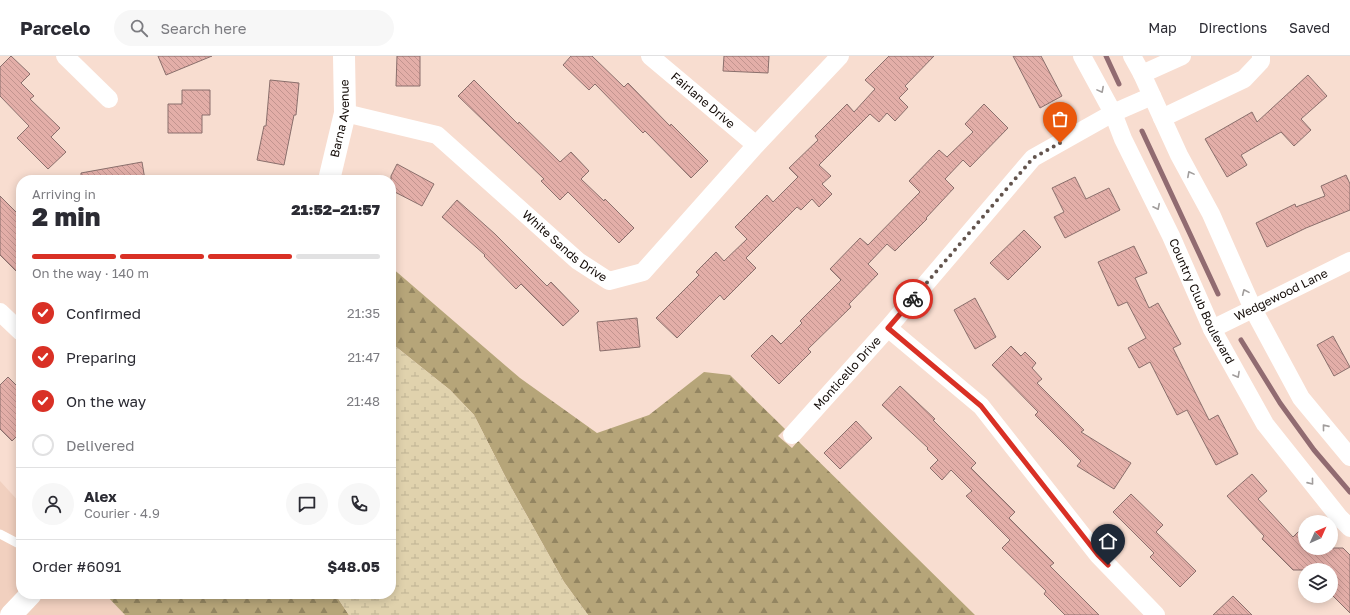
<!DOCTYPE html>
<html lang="en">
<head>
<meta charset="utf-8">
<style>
	:root { --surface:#fff; --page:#f7f7f7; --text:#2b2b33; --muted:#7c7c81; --line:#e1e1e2; --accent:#d93025 }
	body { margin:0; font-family:"Golos Text",sans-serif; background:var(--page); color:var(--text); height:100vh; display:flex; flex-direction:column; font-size:15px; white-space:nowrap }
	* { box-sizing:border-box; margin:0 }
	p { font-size:13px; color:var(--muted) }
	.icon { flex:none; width:22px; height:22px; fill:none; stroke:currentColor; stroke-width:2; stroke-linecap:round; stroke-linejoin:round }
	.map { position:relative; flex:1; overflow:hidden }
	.panel { position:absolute; left:16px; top:119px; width:380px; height:424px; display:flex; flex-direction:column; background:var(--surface); border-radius:16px; box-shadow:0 2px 10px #0003 }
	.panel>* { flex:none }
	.needle { width:26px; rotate:45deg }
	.controls { position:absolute; left:1298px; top:459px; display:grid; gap:8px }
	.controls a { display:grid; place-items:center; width:40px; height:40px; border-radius:50%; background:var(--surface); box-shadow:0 2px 10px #0003; font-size:20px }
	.pin { position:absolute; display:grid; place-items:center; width:34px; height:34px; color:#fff; margin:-41px -17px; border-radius:50% 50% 50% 0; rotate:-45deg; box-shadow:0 0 4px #0007 }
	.pin .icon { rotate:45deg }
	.courier { position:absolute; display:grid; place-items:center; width:40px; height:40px; margin:-20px; border:3px solid #d93025; border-radius:50%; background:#fff; color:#222; box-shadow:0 1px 5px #0007 }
	.overview em { font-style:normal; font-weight:800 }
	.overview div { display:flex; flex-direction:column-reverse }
	.overview { display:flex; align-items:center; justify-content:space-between; height:68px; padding:0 16px }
	h1 { font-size:26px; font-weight:800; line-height:30px }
	.bar { display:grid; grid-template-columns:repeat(4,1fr); gap:6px 4px; align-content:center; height:48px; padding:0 16px }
	.bar i { height:5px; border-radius:3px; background:var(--line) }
	.bar .active { background:var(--accent) }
	.bar p { grid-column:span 4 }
	.line { display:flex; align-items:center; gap:10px; padding:0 16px; border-top:1px solid var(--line) }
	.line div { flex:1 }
	.round { display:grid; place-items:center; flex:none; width:42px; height:42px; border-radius:21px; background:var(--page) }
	ol { padding:0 16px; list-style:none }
	li { display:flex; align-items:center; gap:12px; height:44px }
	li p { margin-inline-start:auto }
	li .icon { padding:4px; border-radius:50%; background:var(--accent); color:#fff; stroke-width:4 }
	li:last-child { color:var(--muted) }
	li i { width:22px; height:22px; border:2px solid var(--line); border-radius:50% }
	header { display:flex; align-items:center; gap:24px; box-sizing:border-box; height:56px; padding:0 20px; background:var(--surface); border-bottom:1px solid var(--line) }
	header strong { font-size:19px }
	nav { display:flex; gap:22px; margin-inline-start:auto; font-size:14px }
	.search { width:280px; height:36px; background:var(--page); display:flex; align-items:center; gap:10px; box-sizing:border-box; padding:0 14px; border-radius:22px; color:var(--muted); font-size:15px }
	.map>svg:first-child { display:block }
	.built { fill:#f1d0bf }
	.forest { fill:url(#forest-firs) }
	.wetland { fill:url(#wetland-marsh) }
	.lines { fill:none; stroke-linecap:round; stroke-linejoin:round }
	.stream { stroke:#916b71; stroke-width:5 }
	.building { fill:url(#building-back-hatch); stroke:#8a6f6c }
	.service { stroke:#fff; stroke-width:9 }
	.minor { stroke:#fff; stroke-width:18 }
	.tertiary { stroke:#fff; stroke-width:22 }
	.oneway { stroke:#a19d9c }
	.done { stroke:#63544d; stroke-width:4; stroke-dasharray:0 7.2 }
	.route { stroke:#d93025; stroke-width:5 }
	.labels { text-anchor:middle; stroke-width:3; stroke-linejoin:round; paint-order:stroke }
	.street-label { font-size:12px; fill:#130b07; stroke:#fff }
</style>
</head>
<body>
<header>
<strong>Parcelo</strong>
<div class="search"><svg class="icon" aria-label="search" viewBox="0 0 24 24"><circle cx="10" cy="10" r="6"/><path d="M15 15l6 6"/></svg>Search here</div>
<nav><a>Map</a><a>Directions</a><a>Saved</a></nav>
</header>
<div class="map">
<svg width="1350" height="559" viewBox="0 0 1350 559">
	<defs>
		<pattern id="forest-firs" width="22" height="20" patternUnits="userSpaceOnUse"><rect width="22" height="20" fill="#b6a579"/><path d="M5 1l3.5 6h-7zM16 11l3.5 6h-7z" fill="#938561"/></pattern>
		<pattern id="wetland-marsh" width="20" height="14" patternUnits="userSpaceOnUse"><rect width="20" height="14" fill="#e0d2ad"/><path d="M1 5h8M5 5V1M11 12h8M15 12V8" fill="none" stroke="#bfb393"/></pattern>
		<pattern id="building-back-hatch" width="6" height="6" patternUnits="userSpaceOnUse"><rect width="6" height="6" fill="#e3aea8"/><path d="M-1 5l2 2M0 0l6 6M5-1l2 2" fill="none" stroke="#c2948f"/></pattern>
	</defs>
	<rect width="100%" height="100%" fill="#f8ddd0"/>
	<!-- built -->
	<g class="built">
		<path d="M0 425 21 448V536L0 557Z"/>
		<path d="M44 538H105L125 559H23Z"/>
	</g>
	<!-- forest -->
	<g class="forest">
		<path d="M391 211 520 322 597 377 649 359 704 316 730 319 785 373 778 380 792 392 798 385 975 559H588L564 526 507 424 474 359 450 334 395 290H391Z"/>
		<path d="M105 538H335L349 559H125Z"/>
	</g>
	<!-- wetland -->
	<path class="wetland" d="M391 290H395L450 334 474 359 507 424 564 526 588 559H349L335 538H391Z"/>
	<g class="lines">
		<!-- stream -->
		<g class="stream">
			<path d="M1106 0 1119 28"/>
			<path d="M1142 75 1218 238"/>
			<path d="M1241 284 1280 347 1314 394 1350 436"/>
		</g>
	</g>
	<!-- building -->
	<g class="building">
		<path d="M11 0 30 18 21 27 34 40 30 43 60 72 51 81 66 96 48 113 17 82 29 70 0 40V11Z"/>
		<path d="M158 0H212L166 19Z"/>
		<path d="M397 0H420V30H396Z"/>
		<path d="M571 0H592L624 31 628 27 670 70 671 68 708 105 691 122 645 75 643 77 595 28 589 34 563 9Z"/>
		<path d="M724 0H769L768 17 723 15Z"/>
		<path d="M889 0H934L905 30 908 33 899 42 908 51 895 65 887 57 879 66 870 58 819 109 831 120 822 128 832 138 819 151 812 143 801 154 797 151 746 202 756 212 724 244 720 239 677 282 656 262 699 219 696 216 716 196 724 205 747 183 735 171 767 139 773 146 798 121 789 112 818 84 815 80 847 48 854 56 875 33 865 24Z"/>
		<path d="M1013 0H1041L1062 40 1040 52Z"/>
		<path d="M1308 19 1327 40 1301 63 1311 74 1294 90 1281 76 1241 99 1247 109 1227 121 1205 83 1252 56 1257 66Z"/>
		<path d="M270 24 299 27 296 59H294L284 109 257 104 264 70H266Z"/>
		<path d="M474 24 518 68 519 66 560 106 571 96 589 115 581 123 604 145 605 143 634 172 619 187 568 136 560 144 541 125 544 123 458 40Z"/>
		<path d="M182 34H210V59H202V77H168V48H182Z"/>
		<path d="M984 48 1008 72 970 111 963 104 945 123 954 132 926 162 927 163 895 195 887 188 868 208 878 218 849 248 851 251 808 293 811 296 779 328 751 300 772 279 781 288 802 267 800 265 841 224 830 213 860 182 868 189 920 136 909 125 939 94 947 101 973 76 965 68Z"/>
		<path d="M142 106 145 124H81V117Z"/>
		<path d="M397 108 434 128 422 150 391 134V120Z"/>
		<path d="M1346 119 1350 128V154L1306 172 1267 191 1256 167 1295 148 1296 151 1325 140 1321 130Z"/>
		<path d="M1075 121 1086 143 1109 132 1120 154 1065 182 1054 161 1064 156 1052 132Z"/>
		<path d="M0 140 21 161V220L0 199Z"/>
		<path d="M457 144 495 178 547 230 551 226 579 255 563 270 521 228 516 233 484 200 485 199 442 161Z"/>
		<path d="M1024 174 1041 191 1008 224 990 207Z"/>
		<path d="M1134 190 1147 217 1135 222 1149 252 1158 247 1181 288 1173 292 1209 364 1218 359 1238 398 1216 409 1187 354 1177 359 1150 306 1139 312 1128 292 1146 282 1127 246 1118 250 1098 206Z"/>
		<path d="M975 242 996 281 975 293 954 254Z"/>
		<path d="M637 262 640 291 600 295 597 266Z"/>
		<path d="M1333 280 1350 311 1334 320 1317 289Z"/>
		<path d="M1011 290 1021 300 1025 296 1036 307 1032 312 1042 323 1037 327 1084 374 1081 376 1131 407 1114 433 1077 410 1081 405 1035 359 1038 356 992 309Z"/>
		<path d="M8 321 21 334V376L12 385 0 373V329Z"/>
		<path d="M900 330 935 363 933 364 976 407 971 412 1015 456 1009 462 1054 507 1050 510 1099 559H1065L1044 538 1046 535 1002 492 1010 484 966 440 972 435 951 414 942 424 930 412 938 404 927 393 928 392 882 349Z"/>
		<path d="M856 365 872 382 840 413 824 397Z"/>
		<path d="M1252 418 1267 435 1258 443 1293 481 1305 469V492H1343L1350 499V557L1331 538V514H1293L1262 483 1264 480 1227 440Z"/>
		<path d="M1131 438 1163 469 1156 476 1196 515 1180 531 1150 501 1154 497 1113 456Z"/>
		<path d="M1233 540 1252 559H1213Z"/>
	</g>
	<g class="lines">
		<!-- service -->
		<path class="service" d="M0 478 21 489"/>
		<!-- minor -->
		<g class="minor">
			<path d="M65 0 109 43"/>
			<path id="s1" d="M650 0 756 89"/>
			<path id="s2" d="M1082 0 1113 57 1123 83 1171 180 1212 273 1265 368 1339 461 1350 472"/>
			<path d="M1132 0 1142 18 1179 99 1211 158 1253 253 1301 342 1350 401"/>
			<path d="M1142 18 1182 0"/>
			<path id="s3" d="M345 57 437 79 578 205 609 225 643 216 756 89 840 0"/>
			<path d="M1162 62 1244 23 1261 5V0"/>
			<path d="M0 256 21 276"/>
			<path d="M888 272 981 350 1098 499 1156 559"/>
			<path id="s4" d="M1212 273 1350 205"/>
			<path id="s5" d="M792 379 888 272 1033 102 1113 57 1152 40"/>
		</g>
		<!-- tertiary -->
		<g class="tertiary">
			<path id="s6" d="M329 124 345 57 344 0"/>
			<path d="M11 559 31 538"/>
		</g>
	</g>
	<!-- one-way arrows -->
	<defs><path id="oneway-chevron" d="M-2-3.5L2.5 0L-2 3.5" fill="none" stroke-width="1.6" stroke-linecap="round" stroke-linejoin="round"/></defs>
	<g class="oneway">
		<use href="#oneway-chevron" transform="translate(1101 34) rotate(62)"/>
		<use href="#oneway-chevron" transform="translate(1190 118) rotate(-118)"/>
		<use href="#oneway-chevron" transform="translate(1157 151) rotate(64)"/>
		<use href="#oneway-chevron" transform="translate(1245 236) rotate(-114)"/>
		<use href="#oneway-chevron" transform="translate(1237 319) rotate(61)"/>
		<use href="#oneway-chevron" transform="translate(1325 371) rotate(-129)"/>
		<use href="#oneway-chevron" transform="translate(1311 426) rotate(51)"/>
	</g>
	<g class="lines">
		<!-- done -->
		<path class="done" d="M913 243 1033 102 1060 87"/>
		<!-- route -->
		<path class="route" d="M913 243 888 272 981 350 1098 499 1108 509"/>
	</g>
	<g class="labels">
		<!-- street labels -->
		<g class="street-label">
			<text dy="4" stroke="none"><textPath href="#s1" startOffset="69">Fairlane Drive</textPath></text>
			<text dy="4" stroke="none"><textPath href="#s6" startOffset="63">Barna Avenue</textPath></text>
			<text dy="4" stroke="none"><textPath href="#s3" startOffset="264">White Sands Drive</textPath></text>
			<text dy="4" stroke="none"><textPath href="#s4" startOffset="77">Wedgewood Lane</textPath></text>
			<text dy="4" stroke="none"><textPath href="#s2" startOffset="273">Country Club Boulevard</textPath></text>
			<text dy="4" stroke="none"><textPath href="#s5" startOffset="83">Monticello Drive</textPath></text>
		</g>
	</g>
</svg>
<div class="controls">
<a><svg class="needle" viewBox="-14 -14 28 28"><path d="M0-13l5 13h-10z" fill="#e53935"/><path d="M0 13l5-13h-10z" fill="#7c7c81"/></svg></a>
<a><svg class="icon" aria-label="layers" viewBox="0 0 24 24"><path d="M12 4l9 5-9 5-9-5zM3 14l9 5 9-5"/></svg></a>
</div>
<div class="pin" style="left:1060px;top:87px;background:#ea580c"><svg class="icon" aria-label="bag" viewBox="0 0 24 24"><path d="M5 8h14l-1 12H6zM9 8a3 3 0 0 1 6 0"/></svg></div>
<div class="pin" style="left:1108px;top:509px;background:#1f2937"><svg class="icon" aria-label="home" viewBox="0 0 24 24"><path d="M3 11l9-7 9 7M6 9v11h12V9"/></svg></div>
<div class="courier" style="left:913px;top:243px"><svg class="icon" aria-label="bike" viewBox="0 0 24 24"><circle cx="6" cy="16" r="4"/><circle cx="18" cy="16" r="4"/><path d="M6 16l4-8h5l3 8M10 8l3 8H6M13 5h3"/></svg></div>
<section class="panel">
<div class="overview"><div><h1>2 min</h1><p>Arriving in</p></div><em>21:52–21:57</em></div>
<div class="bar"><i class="active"></i><i class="active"></i><i class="active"></i><i></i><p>On the way · 140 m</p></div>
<ol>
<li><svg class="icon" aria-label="check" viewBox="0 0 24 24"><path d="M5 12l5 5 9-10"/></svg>Confirmed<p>21:35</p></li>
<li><svg class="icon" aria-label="check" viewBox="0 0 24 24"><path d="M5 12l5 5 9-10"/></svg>Preparing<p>21:47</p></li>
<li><svg class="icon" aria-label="check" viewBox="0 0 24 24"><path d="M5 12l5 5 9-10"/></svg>On the way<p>21:48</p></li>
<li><i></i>Delivered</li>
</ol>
<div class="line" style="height:72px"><a class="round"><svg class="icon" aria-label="person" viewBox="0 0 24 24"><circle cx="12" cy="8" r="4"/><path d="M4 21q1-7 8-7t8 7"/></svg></a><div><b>Alex</b><p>Courier · 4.9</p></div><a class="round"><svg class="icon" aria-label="chat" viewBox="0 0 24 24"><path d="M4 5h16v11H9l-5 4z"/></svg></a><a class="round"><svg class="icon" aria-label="phone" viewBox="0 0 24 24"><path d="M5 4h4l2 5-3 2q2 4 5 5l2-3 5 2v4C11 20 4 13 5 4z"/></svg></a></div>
<div class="line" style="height:52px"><div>Order #6091</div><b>$48.05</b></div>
</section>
</div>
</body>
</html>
